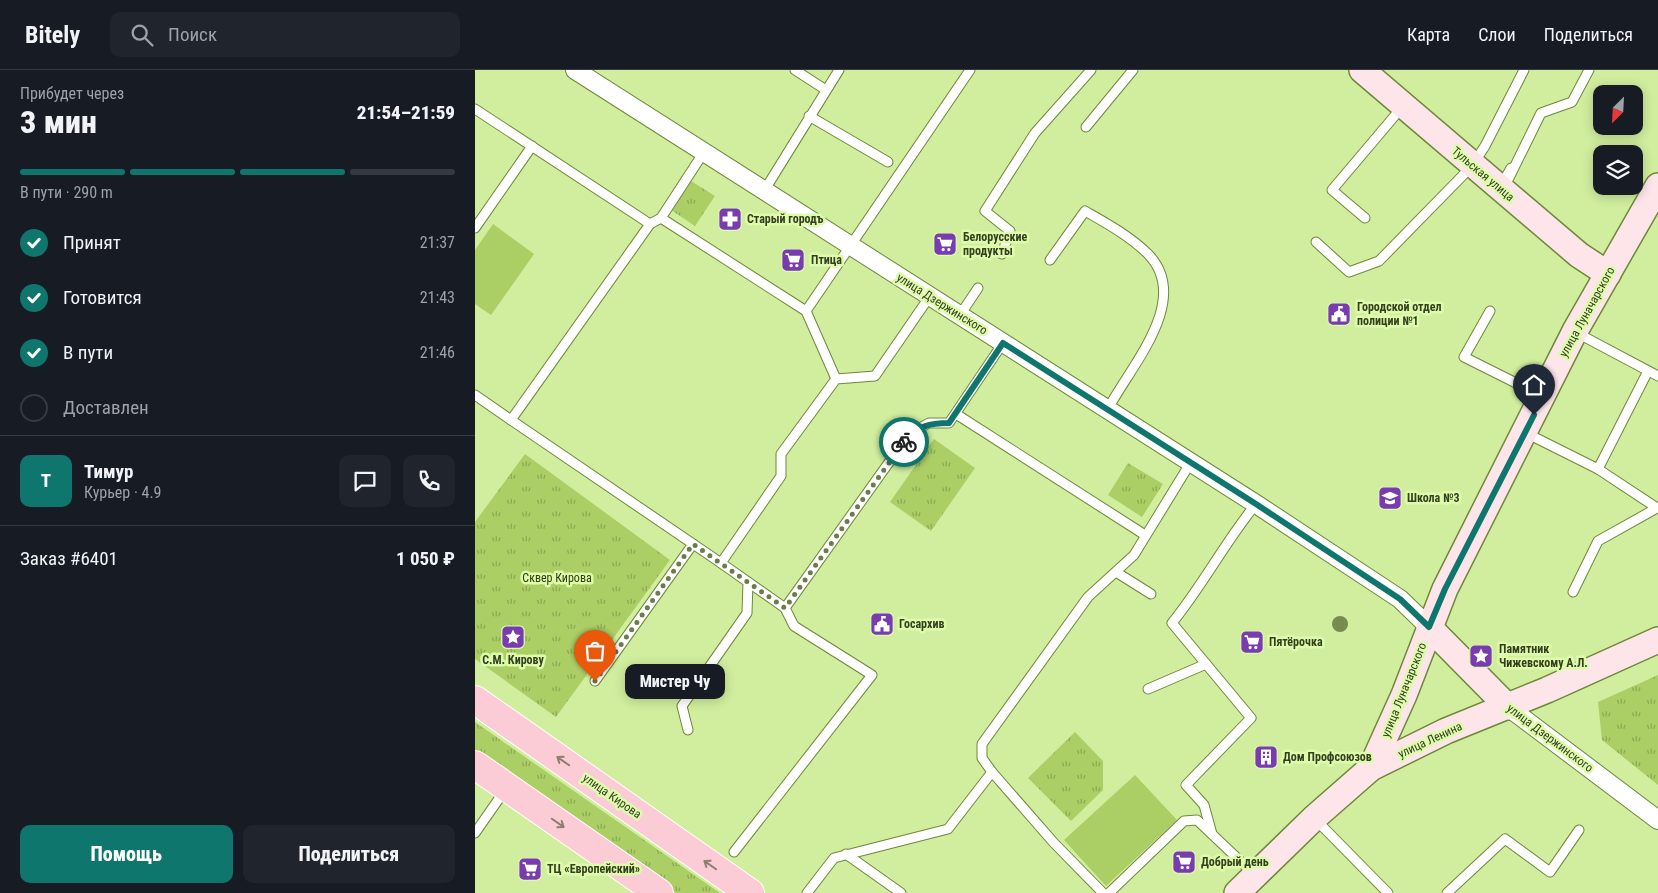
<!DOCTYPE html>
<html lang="ru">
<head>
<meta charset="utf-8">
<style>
	:root { --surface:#171b24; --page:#20242c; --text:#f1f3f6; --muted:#9ea1a6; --line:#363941; --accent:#0f766e }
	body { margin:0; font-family:"Roboto Condensed",sans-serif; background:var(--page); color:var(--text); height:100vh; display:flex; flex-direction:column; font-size:19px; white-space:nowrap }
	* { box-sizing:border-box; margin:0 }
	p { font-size:16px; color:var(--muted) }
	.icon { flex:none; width:28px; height:28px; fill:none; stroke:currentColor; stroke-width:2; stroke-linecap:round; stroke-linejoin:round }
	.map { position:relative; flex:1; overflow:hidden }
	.side { display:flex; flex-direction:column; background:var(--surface); width:475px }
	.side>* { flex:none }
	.needle { width:32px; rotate:204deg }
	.controls { position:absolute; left:1118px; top:15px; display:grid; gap:10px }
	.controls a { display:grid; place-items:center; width:50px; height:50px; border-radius:10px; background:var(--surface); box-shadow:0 2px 12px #0003; font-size:25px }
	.pin { position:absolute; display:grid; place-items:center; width:42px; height:42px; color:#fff; margin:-51px -21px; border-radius:50% 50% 50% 0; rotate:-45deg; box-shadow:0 0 5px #0007 }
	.pin .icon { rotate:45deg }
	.courier { position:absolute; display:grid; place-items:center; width:50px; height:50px; margin:-25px; border:4px solid #0f766e; border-radius:50%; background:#fff; color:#222; box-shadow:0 1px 6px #0007 }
	.bubble { position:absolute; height:35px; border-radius:10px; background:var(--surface); box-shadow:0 2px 12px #0003; font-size:16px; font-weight:800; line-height:35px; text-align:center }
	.overview em { font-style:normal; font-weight:800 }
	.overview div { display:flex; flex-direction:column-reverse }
	.overview { display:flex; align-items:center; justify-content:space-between; height:85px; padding:0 20px }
	h1 { font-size:32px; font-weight:800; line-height:38px }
	.bar { display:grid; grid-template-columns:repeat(4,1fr); gap:8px 5px; align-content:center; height:60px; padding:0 20px }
	.bar i { height:6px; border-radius:4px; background:var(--line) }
	.bar .selected { background:var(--accent) }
	.bar p { grid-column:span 4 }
	.line { display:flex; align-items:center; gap:12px; padding:0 20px; border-top:1px solid var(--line) }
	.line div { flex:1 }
	.round { display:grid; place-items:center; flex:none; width:52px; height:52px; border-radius:10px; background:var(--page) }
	ol { padding:0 20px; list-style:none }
	li { display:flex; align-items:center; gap:15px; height:55px }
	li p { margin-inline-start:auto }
	li .icon { padding:5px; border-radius:50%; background:var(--accent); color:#fff; stroke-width:4 }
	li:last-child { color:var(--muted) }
	li i { width:28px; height:28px; border:2px solid var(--line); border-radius:50% }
	.button { display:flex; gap:10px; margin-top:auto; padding:10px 20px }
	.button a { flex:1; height:58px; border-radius:10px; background:var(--accent); color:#fff; font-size:20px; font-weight:800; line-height:58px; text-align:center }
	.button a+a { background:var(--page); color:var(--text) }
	header { display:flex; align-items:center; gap:30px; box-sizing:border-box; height:70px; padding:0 25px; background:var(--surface); border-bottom:1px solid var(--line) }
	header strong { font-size:24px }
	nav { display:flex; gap:28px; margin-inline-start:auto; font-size:18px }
	.search { width:350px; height:45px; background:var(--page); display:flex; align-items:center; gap:12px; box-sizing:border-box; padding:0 18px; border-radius:10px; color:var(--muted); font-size:19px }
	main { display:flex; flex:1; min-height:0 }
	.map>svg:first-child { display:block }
	.grass { fill:url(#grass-tufts) }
	.pitch { fill:#abce65 }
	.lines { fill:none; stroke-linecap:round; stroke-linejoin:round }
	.lane-casing { stroke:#6f873b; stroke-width:11 }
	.street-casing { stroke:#6f873b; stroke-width:20 }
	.secondary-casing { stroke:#6f873b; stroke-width:28 }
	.primary-casing { stroke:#fff; stroke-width:30 }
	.lane { stroke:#fff; stroke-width:9 }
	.street { stroke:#fff; stroke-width:18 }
	.secondary { stroke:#fde5ea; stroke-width:25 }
	.primary { stroke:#fbcbd6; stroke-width:28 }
	.tree { fill:#778c4e }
	.oneway { stroke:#8e7e71 }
	.done { stroke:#6b7c4b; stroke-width:5; stroke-dasharray:0 9 }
	.route { stroke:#0f766e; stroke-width:6 }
	.labels { text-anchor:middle; stroke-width:5; stroke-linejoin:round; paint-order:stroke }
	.street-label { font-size:12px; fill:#343f1f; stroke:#defbab }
	.poi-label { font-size:12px; font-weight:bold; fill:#343f1f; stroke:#defbab; text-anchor:start }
	.park-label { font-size:12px; fill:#2e3b0c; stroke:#defbab }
</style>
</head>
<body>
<header>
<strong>Bitely</strong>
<div class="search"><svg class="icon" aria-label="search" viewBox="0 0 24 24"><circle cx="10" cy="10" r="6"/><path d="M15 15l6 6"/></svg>Поиск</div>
<nav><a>Карта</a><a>Слои</a><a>Поделиться</a></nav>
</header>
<main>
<section class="side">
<div class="overview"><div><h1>3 мин</h1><p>Прибудет через</p></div><em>21:54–21:59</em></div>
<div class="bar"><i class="selected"></i><i class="selected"></i><i class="selected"></i><i></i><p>В пути · 290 m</p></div>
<ol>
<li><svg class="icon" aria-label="check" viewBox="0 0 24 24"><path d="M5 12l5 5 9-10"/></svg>Принят<p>21:37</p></li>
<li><svg class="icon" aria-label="check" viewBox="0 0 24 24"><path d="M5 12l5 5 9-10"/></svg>Готовится<p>21:43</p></li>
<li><svg class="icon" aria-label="check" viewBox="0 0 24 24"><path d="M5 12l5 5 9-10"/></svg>В пути<p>21:46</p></li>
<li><i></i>Доставлен</li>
</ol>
<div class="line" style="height:90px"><b class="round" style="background:var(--accent);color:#fff">Т</b><div><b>Тимур</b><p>Курьер · 4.9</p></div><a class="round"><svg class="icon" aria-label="chat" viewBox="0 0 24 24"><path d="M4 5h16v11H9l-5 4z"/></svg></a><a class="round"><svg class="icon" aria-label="phone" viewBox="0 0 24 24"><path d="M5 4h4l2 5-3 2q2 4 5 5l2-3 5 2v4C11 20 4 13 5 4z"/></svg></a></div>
<div class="line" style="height:65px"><div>Заказ #6401</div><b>1 050 ₽</b></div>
<div class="button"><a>Помощь</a><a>Поделиться</a></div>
</section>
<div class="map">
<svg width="1183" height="823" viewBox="0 0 1183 823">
	<defs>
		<pattern id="grass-tufts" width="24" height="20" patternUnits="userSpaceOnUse" patternTransform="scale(1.25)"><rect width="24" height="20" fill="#abce65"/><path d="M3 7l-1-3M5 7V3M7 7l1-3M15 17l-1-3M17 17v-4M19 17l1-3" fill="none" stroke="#8ca953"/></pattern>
	</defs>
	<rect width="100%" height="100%" fill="#d1ee9e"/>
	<!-- grass -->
	<g class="grass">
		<path d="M216 111 240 126 220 156 196 140Z"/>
		<path d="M459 369 500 398 456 461 415 432Z"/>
		<path d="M50 384 195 490 81 647 0 589V452Z"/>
		<path d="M653 393 688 414 667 447 633 425Z"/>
		<path d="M1183 605V715L1127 670 1123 632Z"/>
		<path d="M0 652 245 823H201L0 682Z"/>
		<path d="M600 662 628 691V720L596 751 553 708Z"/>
	</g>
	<!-- pitch -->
	<g class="pitch">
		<path d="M18 154 59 184 16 245 0 234V180Z"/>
		<path d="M660 705 702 750 631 816 589 770Z"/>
	</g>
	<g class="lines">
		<!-- lane casing -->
		<g class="lane-casing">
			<g id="lane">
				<path d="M320 0 351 20"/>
				<path d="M0 39 175 154"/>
				<path d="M334 46 413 92"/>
				<path d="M611 57 658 0"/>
				<path d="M1026 116 1036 98 1029 118 1066 43 1097 32 1114 0"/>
				<path d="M289 121 364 0"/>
				<path d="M186 148 331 241 495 0"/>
				<path d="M890 148 857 120 928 36"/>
				<path d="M0 158 57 76"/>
				<path d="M841 172 874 202 904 191 997 96 1010 76 1049 0"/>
				<path d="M527 184 535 161 510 141 560 63 616 0"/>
				<path d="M575 190 610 141C631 153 655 166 673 184 718 230 654 298 633 339"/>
				<path d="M331 241 361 309"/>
				<path d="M1015 241 989 287 1065 325"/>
				<path d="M485 245 503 218"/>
				<path d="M1102 263 1183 306"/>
				<path d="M0 325 36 350 175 154 186 148 229 82"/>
				<path d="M481 344 670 465"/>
				<path d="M36 350 246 493"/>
				<path d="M1051 363 1123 399 1182 438 1123 471 1098 522"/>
				<path d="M1123 399 1173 301"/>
				<path d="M641 502 676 524"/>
				<path d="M273 512 310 538"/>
				<path d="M120 611 218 474"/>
				<path d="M673 619 731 594"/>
				<path d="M213 660 207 636 272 543 273 512 246 493 306 406V384L361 309 400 306 455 226"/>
				<path d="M517 702 507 688V674L613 527 659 485 716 392"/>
				<path d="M840 749 913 823"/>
				<path d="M0 763 30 720"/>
				<path d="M737 764 729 735 711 715 776 648 697 553C728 515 750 472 781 434"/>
				<path d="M259 782 397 605 319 556 310 538 435 363 454 353H474L528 273"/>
				<path d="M371 784 426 823"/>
				<path d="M332 823 359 788 473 759 517 702 579 773 628 823"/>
				<path d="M634 823 709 751 722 750 780 805"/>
				<path d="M972 823 1030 769 1075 802 1104 760"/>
			</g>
		</g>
		<!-- street casing -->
		<g class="street-casing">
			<g id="street">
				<path d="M100 0 781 434 925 529 954 557"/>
				<path d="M1033 637 1183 750"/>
			</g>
		</g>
		<!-- secondary casing -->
		<g class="secondary-casing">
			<g id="secondary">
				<path d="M887 0 1104 185 1133 204"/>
				<path d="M954 557 1033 637"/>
				<path d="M896 698 929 625 970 519 1100 261 1183 116"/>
				<path d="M762 823 839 748 896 698 971 661 1072 620 1183 570"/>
			</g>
		</g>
		<!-- primary casing -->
		<g class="primary-casing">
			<g id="primary">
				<path d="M0 630 275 823"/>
				<path d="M0 695 184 823"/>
			</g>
		</g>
		<!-- lane -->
		<use href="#lane" class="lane"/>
		<!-- street -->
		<use href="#street" class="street"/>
		<!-- secondary -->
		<use href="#secondary" class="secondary"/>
		<!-- primary -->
		<use href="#primary" class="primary"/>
	</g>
	<!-- trees -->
	<circle class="tree" cx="865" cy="554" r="8"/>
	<!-- one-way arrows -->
	<defs><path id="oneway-shaft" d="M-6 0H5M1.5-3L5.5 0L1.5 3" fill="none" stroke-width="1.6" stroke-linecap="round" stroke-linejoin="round" transform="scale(1.25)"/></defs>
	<g class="oneway">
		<use href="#oneway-shaft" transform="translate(88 691) rotate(-145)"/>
		<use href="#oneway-shaft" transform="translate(83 753) rotate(35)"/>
		<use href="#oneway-shaft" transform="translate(235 795) rotate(-145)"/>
	</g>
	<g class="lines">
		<!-- done -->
		<path class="done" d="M120 611 218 474 310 538 429 372"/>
		<!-- route -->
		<path class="route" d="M429 372C441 356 456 353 474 353L528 273 781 434 925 529 954 557 970 519 1059 345"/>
	</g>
	<!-- icons -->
	<defs>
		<g id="pharmacy-square" transform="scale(1.25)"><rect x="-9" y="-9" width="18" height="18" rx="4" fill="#783bb0" stroke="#defbab"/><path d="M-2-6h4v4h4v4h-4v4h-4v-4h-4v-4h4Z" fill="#fff"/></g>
		<g id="supermarket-square" transform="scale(1.25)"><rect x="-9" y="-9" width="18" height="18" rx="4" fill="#783bb0" stroke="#defbab"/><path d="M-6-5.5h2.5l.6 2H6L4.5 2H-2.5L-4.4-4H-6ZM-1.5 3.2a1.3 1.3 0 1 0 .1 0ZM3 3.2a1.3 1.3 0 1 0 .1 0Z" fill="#fff"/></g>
		<g id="civic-square" transform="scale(1.25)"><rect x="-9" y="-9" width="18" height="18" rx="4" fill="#783bb0" stroke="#defbab"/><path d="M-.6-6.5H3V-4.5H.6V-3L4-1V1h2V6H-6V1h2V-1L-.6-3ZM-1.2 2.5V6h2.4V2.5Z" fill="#fff"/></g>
		<g id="school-square" transform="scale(1.25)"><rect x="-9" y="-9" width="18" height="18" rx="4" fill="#783bb0" stroke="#defbab"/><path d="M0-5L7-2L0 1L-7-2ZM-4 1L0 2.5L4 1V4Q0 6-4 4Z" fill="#fff"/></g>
		<g id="sight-square" transform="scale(1.25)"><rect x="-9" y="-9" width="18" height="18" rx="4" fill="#783bb0" stroke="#defbab"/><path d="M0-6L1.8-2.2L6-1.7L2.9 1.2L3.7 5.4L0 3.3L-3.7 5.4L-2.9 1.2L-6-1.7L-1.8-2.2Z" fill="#fff"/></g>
		<g id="building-square" transform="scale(1.25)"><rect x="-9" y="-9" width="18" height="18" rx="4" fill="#783bb0" stroke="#defbab"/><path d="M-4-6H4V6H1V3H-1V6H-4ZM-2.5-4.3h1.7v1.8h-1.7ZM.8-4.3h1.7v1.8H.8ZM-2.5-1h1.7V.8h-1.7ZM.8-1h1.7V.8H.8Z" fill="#fff"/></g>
	</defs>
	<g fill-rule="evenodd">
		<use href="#pharmacy-square" x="255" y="149"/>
		<use href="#supermarket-square" x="470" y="174"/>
		<use href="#supermarket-square" x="318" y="190"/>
		<use href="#civic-square" x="864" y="244"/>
		<use href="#school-square" x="915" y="428"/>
		<use href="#civic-square" x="407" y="554"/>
		<use href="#sight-square" x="38" y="567"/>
		<use href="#supermarket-square" x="777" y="572"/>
		<use href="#sight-square" x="1006" y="586"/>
		<use href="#building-square" x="791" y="687"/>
		<use href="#supermarket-square" x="709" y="792"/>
		<use href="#supermarket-square" x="55" y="799"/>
	</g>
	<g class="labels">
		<!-- street labels -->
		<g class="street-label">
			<text transform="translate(1008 104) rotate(40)" y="4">Тульская улица</text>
			<text transform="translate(467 234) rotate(32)" y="4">улица Дзержинского</text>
			<text transform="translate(1112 242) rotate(-61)" y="4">улица Луначарского</text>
			<text transform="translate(929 620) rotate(-68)" y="4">улица Луначарского</text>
			<text transform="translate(1075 668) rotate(37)" y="4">улица Дзержинского</text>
			<text transform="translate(955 670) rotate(-25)" y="4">улица Ленина</text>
			<text transform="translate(137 726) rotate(35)" y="4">улица Кирова</text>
		</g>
		<!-- poi labels -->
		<g class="poi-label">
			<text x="272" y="153">Старый городъ</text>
			<text x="488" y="171">Белорусские<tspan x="488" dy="14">продукты</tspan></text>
			<text x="336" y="194">Птица</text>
			<text x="882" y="241">Городской отдел<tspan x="882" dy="14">полиции №1</tspan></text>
			<text x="932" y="432">Школа №3</text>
			<text x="424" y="558">Госархив</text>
			<text x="794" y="576">Пятёрочка</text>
			<text x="1024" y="583">Памятник<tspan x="1024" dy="14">Чижевскому А.Л.</tspan></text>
			<text x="38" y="594" text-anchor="middle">С.М. Кирову</text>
			<text x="808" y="691">Дом Профсоюзов</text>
			<text x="726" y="796">Добрый день</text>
			<text x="72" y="803">ТЦ «Европейский»</text>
		</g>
		<!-- park labels -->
		<g class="park-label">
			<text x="82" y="512">Сквер Кирова</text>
		</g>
	</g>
</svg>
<div class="controls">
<a><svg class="needle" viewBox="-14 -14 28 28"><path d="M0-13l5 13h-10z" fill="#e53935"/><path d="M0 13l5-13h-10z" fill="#9ea1a6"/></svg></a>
<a><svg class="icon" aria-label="layers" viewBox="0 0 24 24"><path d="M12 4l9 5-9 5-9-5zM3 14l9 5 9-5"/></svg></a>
</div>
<div class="pin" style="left:120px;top:611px;background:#ea580c"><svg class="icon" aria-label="bag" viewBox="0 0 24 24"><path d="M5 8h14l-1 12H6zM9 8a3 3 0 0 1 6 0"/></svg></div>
<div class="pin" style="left:1059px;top:345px;background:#1f2937"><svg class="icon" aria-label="home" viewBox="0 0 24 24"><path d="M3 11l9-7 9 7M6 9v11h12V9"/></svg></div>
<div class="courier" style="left:429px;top:372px"><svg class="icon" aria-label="bike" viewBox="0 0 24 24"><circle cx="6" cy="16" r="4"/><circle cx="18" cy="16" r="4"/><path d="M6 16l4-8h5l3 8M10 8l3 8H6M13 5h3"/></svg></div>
<div class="bubble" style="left:150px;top:594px;width:100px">Мистер Чу</div>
</div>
</main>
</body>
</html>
